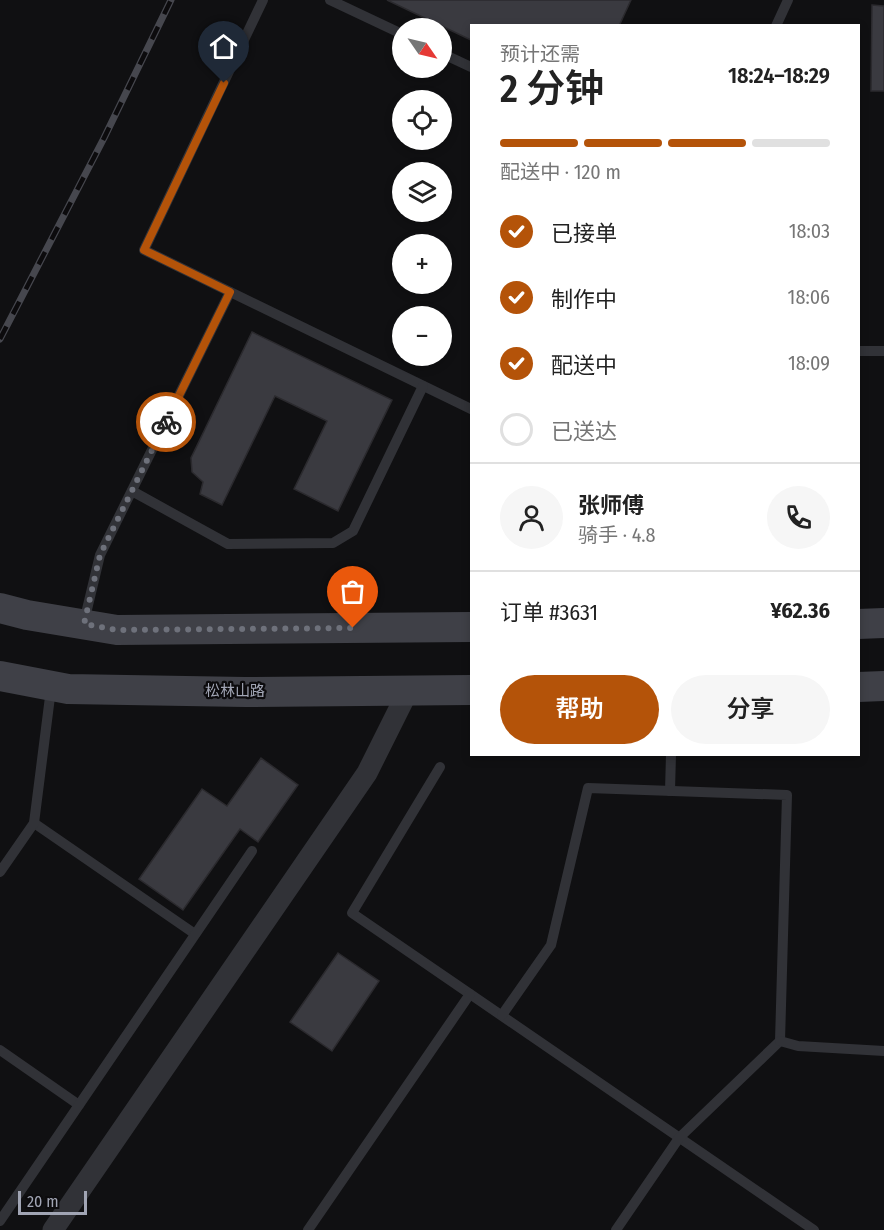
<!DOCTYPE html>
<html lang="zh">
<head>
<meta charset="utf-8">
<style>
	:root { --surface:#fff; --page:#f6f6f6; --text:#222; --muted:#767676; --line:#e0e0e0; --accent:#b45309 }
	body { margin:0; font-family:"Fira Sans Condensed","Noto Sans SC",sans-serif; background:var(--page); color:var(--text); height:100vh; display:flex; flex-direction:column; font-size:22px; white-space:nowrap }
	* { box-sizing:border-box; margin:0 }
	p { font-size:20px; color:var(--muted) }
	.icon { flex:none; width:33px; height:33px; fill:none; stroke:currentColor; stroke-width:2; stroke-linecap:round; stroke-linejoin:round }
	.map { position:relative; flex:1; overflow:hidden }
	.details { position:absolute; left:470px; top:24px; width:390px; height:732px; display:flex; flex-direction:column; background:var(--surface); border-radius:0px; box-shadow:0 3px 9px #0003 }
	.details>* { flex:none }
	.needle { width:39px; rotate:124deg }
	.tools { position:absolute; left:392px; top:18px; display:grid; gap:12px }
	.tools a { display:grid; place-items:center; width:60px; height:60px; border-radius:50%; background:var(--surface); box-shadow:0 3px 9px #0003; font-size:30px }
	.scale { position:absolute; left:18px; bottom:15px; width:69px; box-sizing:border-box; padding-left:6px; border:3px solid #a1a5b4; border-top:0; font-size:16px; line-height:21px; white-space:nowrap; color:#a1a5b4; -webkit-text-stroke:4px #0c0b0d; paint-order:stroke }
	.pin { position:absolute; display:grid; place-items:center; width:51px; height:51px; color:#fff; margin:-62px -26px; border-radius:50% 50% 50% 0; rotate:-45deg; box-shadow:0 0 6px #0007 }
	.pin .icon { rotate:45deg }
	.courier { position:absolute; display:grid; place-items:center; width:60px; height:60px; margin:-30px; border:4px solid #b45309; border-radius:50%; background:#fff; color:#222; box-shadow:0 2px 8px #0007 }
	.overview em { font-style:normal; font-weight:600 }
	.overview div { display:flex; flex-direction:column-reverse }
	.overview { display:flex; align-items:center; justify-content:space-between; height:102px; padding:0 30px }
	h1 { font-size:39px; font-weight:600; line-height:45px }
	.bar { display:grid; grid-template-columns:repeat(4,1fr); gap:9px 6px; align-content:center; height:72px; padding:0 30px }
	.bar i { height:8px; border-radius:4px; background:var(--line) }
	.bar .on { background:var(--accent) }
	.bar p { grid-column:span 4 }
	.line { display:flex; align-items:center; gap:15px; padding:0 30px; border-top:2px solid var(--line) }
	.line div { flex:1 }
	.round { display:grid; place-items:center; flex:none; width:63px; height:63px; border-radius:32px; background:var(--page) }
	ol { padding:0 30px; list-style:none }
	li { display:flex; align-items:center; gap:18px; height:66px }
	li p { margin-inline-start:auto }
	li .icon { padding:6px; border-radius:50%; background:var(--accent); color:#fff; stroke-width:4 }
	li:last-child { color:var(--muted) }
	li i { width:33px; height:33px; border:3px solid var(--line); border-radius:50% }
	.button { display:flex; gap:12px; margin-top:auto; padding:12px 30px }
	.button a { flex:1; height:69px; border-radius:36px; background:var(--accent); color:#fff; font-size:24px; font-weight:600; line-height:69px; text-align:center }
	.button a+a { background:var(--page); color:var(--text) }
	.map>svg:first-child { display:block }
	.building { fill:#3a3a40; stroke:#2b2a2e; stroke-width:1.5 }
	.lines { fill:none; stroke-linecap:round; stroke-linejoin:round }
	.lane { stroke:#313237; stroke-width:10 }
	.street { stroke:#313237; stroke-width:21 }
	.secondary { stroke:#3f4047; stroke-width:30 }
	.rail-casing { stroke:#46474e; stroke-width:7 }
	.rail { stroke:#0c0b0d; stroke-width:4.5; stroke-dasharray:14; stroke-linecap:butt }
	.done { stroke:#6e717b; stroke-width:6; stroke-dasharray:0 10.8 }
	.route { stroke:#b45309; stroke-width:8 }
	.labels { text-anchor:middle; stroke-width:4.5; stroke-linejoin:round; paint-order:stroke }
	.street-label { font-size:15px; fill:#a1a5b4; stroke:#0c0b0d }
</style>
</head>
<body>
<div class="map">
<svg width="884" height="1230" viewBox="0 0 884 1230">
	<rect width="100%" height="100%" fill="#101012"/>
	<!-- building -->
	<g class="building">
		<path d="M387 0H631L619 26H471V40Z"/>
		<path d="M872 5 884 6V91H871Z"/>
		<path d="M252 332 392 400 338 511 294 489 327 421 275 396 222 505 200 494 203 482 192 472 191 458Z"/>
		<path d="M261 758 298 785 258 842 240 829 183 910 139 879 202 789 227 806Z"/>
		<path d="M338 953 379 981 332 1051 290 1022Z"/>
	</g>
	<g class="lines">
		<!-- lane -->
		<g class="lane">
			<path d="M263 0 144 250 471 409"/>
			<path d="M330 0 402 34"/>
			<path d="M776 26 788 0"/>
			<path d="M441 53 471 67"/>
			<path d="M858 351H884"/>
			<path d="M132 491 228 544 333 543 353 531 423 386"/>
			<path d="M84 622 100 555 230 292"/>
			<path d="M440 767 352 913 814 1230"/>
			<path d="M670 791 671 754"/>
			<path d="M34 823 195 934"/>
			<path d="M0 872 34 823 51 689"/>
			<path d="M502 1015 551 945 588 788 787 795 780 1041 679 1138 616 1230"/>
			<path d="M780 1041 798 1046 884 1051"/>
			<path d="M0 1050 79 1105"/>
			<path d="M0 1221 252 851"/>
			<path d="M308 1230 470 994"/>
		</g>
		<!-- street -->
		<path class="street" d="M53 1230 367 773 408 691"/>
		<!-- secondary -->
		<g class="secondary">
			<path d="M0 608 27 615 117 630 471 627"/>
			<path d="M858 624 884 623"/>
			<path d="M0 676 68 689 245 692 471 690"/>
			<path d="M858 687 884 686"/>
		</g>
		<!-- rail casing -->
		<g class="rail-casing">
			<path id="rail" d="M0 339 104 138 171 0"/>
		</g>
		<!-- rail -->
		<use href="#rail" class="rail"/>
	</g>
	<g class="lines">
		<!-- done -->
		<path class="done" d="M166 422 100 555 84 624 117 630 353 628"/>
		<!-- route -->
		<path class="route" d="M166 422 230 292 144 250 224 83"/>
	</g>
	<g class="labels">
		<!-- street labels -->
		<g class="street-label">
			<text x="235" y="696">松林山路</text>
		</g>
	</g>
</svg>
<div class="tools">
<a><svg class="needle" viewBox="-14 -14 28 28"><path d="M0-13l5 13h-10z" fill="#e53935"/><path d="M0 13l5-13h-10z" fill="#767676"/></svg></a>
<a><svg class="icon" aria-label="locate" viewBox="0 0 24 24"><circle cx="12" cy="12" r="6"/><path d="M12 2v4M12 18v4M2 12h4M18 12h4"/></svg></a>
<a><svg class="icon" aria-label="layers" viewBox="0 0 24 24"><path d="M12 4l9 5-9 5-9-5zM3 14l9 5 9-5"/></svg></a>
<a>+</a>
<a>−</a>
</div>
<div class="scale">20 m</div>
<div class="pin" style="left:353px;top:628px;background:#ea580c"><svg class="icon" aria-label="bag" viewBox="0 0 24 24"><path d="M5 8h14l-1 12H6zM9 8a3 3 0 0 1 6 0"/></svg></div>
<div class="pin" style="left:224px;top:83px;background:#1f2937"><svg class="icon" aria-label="home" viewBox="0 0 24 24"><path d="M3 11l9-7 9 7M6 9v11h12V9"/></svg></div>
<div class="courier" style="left:166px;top:422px"><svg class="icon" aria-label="bike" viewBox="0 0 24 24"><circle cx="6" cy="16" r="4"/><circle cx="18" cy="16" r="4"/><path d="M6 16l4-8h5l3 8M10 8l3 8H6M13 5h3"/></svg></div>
<section class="details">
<div class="overview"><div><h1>2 分钟</h1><p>预计还需</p></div><em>18:24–18:29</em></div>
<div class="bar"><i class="on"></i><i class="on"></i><i class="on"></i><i></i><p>配送中 · 120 m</p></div>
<ol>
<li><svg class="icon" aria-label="check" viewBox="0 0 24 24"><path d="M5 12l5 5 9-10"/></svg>已接单<p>18:03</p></li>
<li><svg class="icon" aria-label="check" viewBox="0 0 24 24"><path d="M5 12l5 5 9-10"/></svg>制作中<p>18:06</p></li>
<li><svg class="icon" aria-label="check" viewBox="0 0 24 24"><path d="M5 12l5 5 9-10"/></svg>配送中<p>18:09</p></li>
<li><i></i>已送达</li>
</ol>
<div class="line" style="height:108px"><a class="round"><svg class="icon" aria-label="person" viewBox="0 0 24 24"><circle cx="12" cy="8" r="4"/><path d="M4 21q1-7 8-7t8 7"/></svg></a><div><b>张师傅</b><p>骑手 · 4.8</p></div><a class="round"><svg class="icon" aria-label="phone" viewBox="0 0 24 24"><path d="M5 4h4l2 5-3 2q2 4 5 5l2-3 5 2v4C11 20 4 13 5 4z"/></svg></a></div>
<div class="line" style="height:78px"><div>订单 #3631</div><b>¥62.36</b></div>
<div class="button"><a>帮助</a><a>分享</a></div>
</section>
</div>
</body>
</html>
